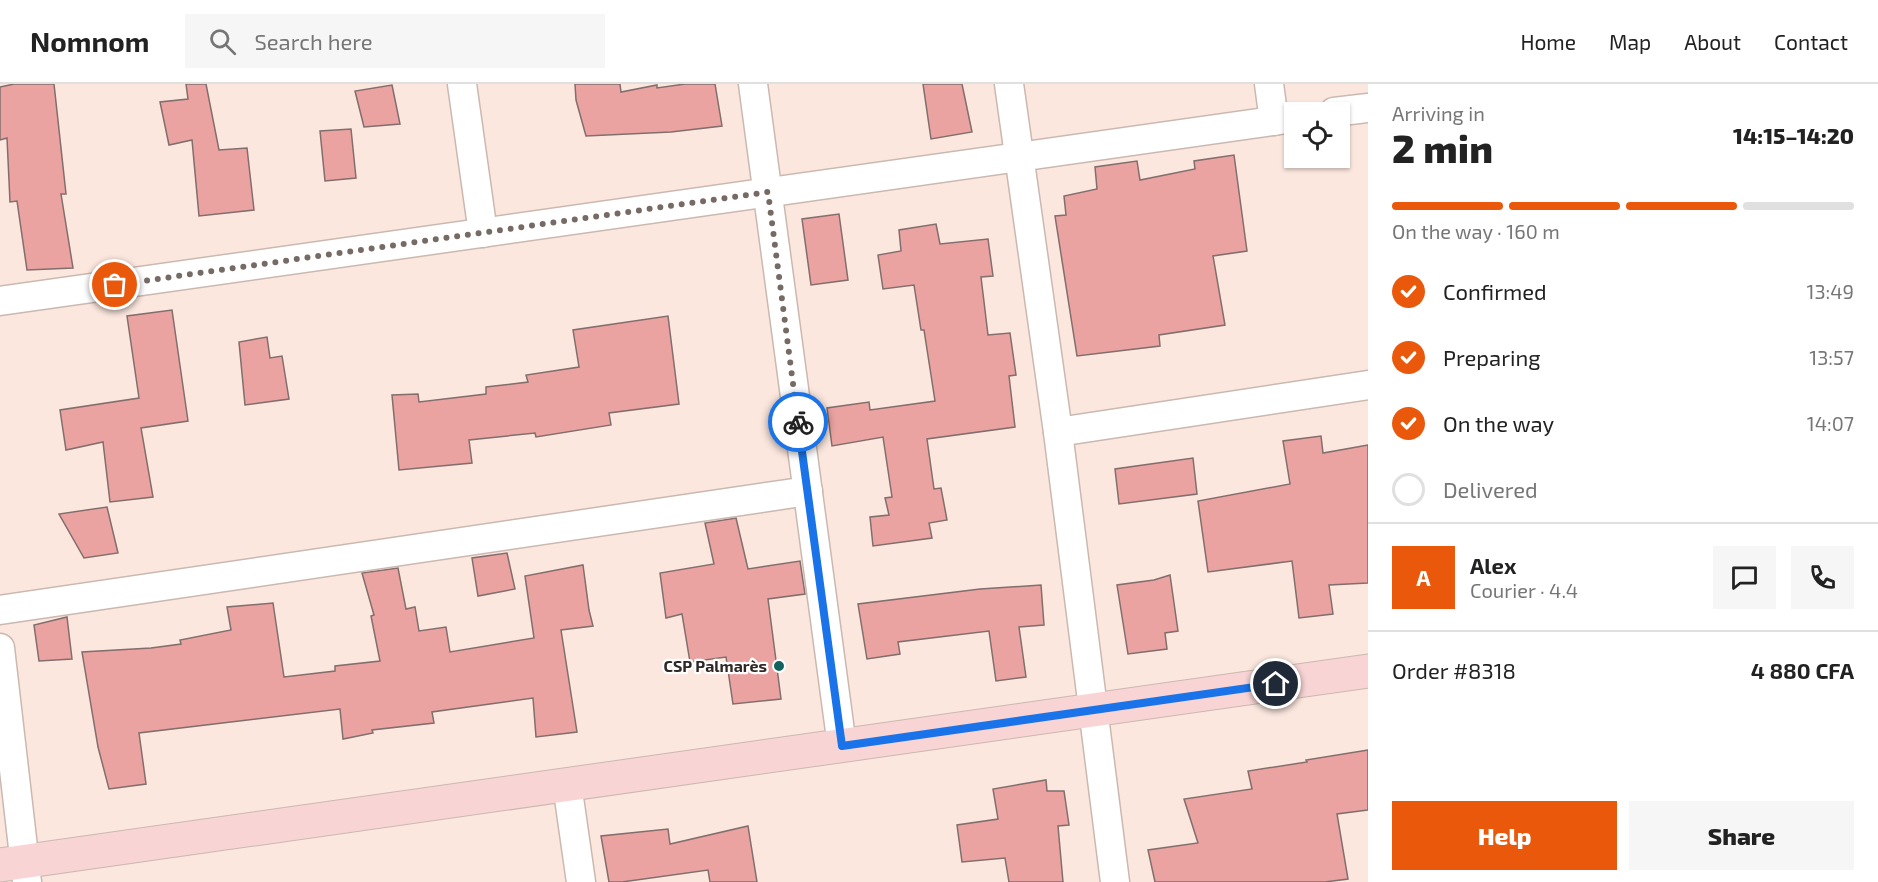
<!DOCTYPE html>
<html lang="en">
<head>
<meta charset="utf-8">
<style>
	:root { --surface:#fff; --page:#f6f6f6; --text:#222; --muted:#767676; --line:#e0e0e0; --accent:#ea580c }
	body { margin:0; font-family:"Exo 2",sans-serif; background:var(--page); color:var(--text); height:100vh; display:flex; flex-direction:column; font-size:22px; white-space:nowrap }
	* { box-sizing:border-box; margin:0 }
	p { font-size:20px; color:var(--muted) }
	.icon { flex:none; width:33px; height:33px; fill:none; stroke:currentColor; stroke-width:2; stroke-linecap:round; stroke-linejoin:round }
	.map { position:relative; flex:1; overflow:hidden }
	.side { display:flex; flex-direction:column; background:var(--surface); width:510px }
	.side>* { flex:none }
	.buttons { position:absolute; left:1284px; top:18px; display:grid; gap:12px }
	.buttons a { display:grid; place-items:center; width:66px; height:66px; border-radius:0px; background:var(--surface); box-shadow:0 2px 4px #0004; font-size:30px }
	.pin { position:absolute; display:grid; place-items:center; width:51px; height:51px; color:#fff; margin:-26px; border:3px solid #fff; border-radius:50%; box-shadow:0 2px 6px #0007 }
	.courier { position:absolute; display:grid; place-items:center; width:60px; height:60px; margin:-30px; border:4px solid #1a73e8; border-radius:50%; background:#fff; color:#222; box-shadow:0 2px 8px #0007 }
	.summary em { font-style:normal; font-weight:800 }
	.summary div { display:flex; flex-direction:column-reverse }
	.summary { display:flex; align-items:center; justify-content:space-between; height:102px; padding:0 24px }
	h1 { font-size:39px; font-weight:800; line-height:45px }
	.bar { display:grid; grid-template-columns:repeat(4,1fr); gap:9px 6px; align-content:center; height:72px; padding:0 24px }
	.bar i { height:8px; border-radius:4px; background:var(--line) }
	.bar .selected { background:var(--accent) }
	.bar p { grid-column:span 4 }
	.line { display:flex; align-items:center; gap:15px; padding:0 24px; border-top:2px solid var(--line) }
	.line div { flex:1 }
	.round { display:grid; place-items:center; flex:none; width:63px; height:63px; border-radius:0px; background:var(--page) }
	ol { padding:0 24px; list-style:none }
	li { display:flex; align-items:center; gap:18px; height:66px }
	li p { margin-inline-start:auto }
	li .icon { padding:6px; border-radius:50%; background:var(--accent); color:#fff; stroke-width:4 }
	li:last-child { color:var(--muted) }
	li i { width:33px; height:33px; border:3px solid var(--line); border-radius:50% }
	.button { display:flex; gap:12px; margin-top:auto; padding:12px 24px }
	.button a { flex:1; height:69px; border-radius:0px; background:var(--accent); color:#fff; font-size:24px; font-weight:800; line-height:69px; text-align:center }
	.button a+a { background:var(--page); color:var(--text) }
	header { display:flex; align-items:center; gap:36px; box-sizing:border-box; height:84px; padding:0 30px; background:var(--surface); border-bottom:2px solid var(--line) }
	header strong { font-size:28px }
	nav { display:flex; gap:33px; margin-inline-start:auto; font-size:21px }
	.search { width:420px; height:54px; background:var(--page); display:flex; align-items:center; gap:15px; box-sizing:border-box; padding:0 21px; border-radius:0px; color:var(--muted); font-size:22px }
	main { display:flex; flex:1; min-height:0 }
	.map>svg:first-child { display:block }
	.building { fill:#eaa3a1; stroke:#816e6d; stroke-width:1.5 }
	.lines { fill:none; stroke-linecap:round; stroke-linejoin:round }
	.street-casing { stroke:#cbb8b0; stroke-width:31 }
	.secondary-casing { stroke:#cbb8b0; stroke-width:35 }
	.street { stroke:#fff; stroke-width:28 }
	.secondary { stroke:#f8d4d5; stroke-width:33 }
	.done { stroke:#766a65; stroke-width:6; stroke-dasharray:0 10.8 }
	.route { stroke:#1a73e8; stroke-width:8 }
	.poi-dot { fill:#13625e; stroke:#fff; stroke-width:2 }
	.labels { text-anchor:middle; stroke-width:4.5; stroke-linejoin:round; paint-order:stroke }
	.poi-label { font-size:16px; font-weight:bold; fill:#2e2724; stroke:#fff; text-anchor:end }
</style>
</head>
<body>
<header>
<strong>Nomnom</strong>
<div class="search"><svg class="icon" aria-label="search" viewBox="0 0 24 24"><circle cx="10" cy="10" r="6"/><path d="M15 15l6 6"/></svg>Search here</div>
<nav><a>Home</a><a>Map</a><a>About</a><a>Contact</a></nav>
</header>
<main>
<div class="map">
<svg width="1368" height="798" viewBox="0 0 1368 798">
	<rect width="100%" height="100%" fill="#fbe7de"/>
	<!-- building -->
	<g class="building">
		<path d="M14 0H54L66 110H61L73 184 27 186 17 117 10 118 7 54 0 56V3Z"/>
		<path d="M186 0H206L219 66 247 64 254 126 199 132 192 56 169 61 160 18 188 15Z"/>
		<path d="M575 0H620L621 8 657 1V4L685 0H715L722 42 671 48 586 52 576 16Z"/>
		<path d="M923 0H962L972 48 931 55Z"/>
		<path d="M392 1 400 40 364 43 355 7Z"/>
		<path d="M351 45 356 94 325 97 320 47Z"/>
		<path d="M1234 71 1247 167 1213 172 1225 241 1159 251 1160 262 1077 272 1055 132 1066 131 1064 112 1097 105 1095 83 1137 77 1140 96 1195 85 1194 77Z"/>
		<path d="M839 130 848 196 811 201 802 135Z"/>
		<path d="M936 140 940 160 988 155 993 192 981 193 988 251 1010 249 1016 291 1009 292 1015 343 927 355 934 405 941 404 947 436 929 439 932 454 873 462 870 433 889 431 885 414 892 413 883 353 832 362 827 324 869 318 870 326 935 317 924 246H921L914 201 883 205 878 171 901 167 899 146Z"/>
		<path d="M172 226 188 337 141 344 153 413 110 418 103 358 66 366 60 326 139 314 127 232Z"/>
		<path d="M668 232 679 320 609 329 611 341 536 353 535 349 469 356 472 379 399 386 392 311 418 310 419 318 486 310V303L528 298 526 291 579 283 573 246Z"/>
		<path d="M267 253 270 274 282 272 289 315 245 321 239 258Z"/>
		<path d="M1321 352 1323 369 1368 361V499L1329 501 1333 530 1299 534 1292 477 1208 488 1198 417 1290 400 1283 357Z"/>
		<path d="M1193 374 1197 410 1119 420 1115 385Z"/>
		<path d="M107 423 118 469 84 474 59 430Z"/>
		<path d="M736 434 748 485 800 477 805 510 768 515 781 615 733 620 726 573 690 578 682 530 666 534 660 489 714 480 705 439Z"/>
		<path d="M507 469 515 505 478 512 472 474Z"/>
		<path d="M583 481 589 526 593 542 561 546 577 648 536 653 533 614 432 628 434 639 372 646 373 649 343 655 340 625 139 649 146 700 109 705 98 663 82 568 151 564 181 560 180 556 231 546 227 523 273 519 284 593 335 587V582L380 577 371 532 374 531 362 489 398 484 406 525 415 523 419 547 446 543 450 568 534 554 525 492Z"/>
		<path d="M1170 491 1178 547 1165 549 1167 565 1128 570 1117 501 1154 496Z"/>
		<path d="M1041 501 1044 541 1019 543 1026 593 996 597 989 547 898 558 900 570 867 575 858 520 980 505Z"/>
		<path d="M67 533 72 575 39 577 34 541Z"/>
		<path d="M1368 666V726L1337 730 1348 795 1325 798H1155L1148 766 1198 759 1184 715 1252 705 1248 687 1307 678 1306 676Z"/>
		<path d="M1046 696 1047 707H1064L1069 741 1058 742 1063 798H1009L1005 774 962 778 957 741 998 735 993 705Z"/>
		<path d="M748 742 757 798H710L708 786 622 798H609L601 752 668 745 670 760Z"/>
	</g>
	<g class="lines">
		<!-- street casing -->
		<g class="street-casing">
			<g id="street">
				<path d="M462 0 483 149"/>
				<path d="M753 0 842 662"/>
				<path d="M1009 0 1058 348 1115 798"/>
				<path d="M1269 0 1274 37"/>
				<path d="M1334 28 1368 24"/>
				<path d="M0 217 1294 34"/>
				<path d="M1058 348 1368 301"/>
				<path d="M0 526 808 407"/>
				<path d="M0 564 27 798"/>
				<path d="M567 700 581 798"/>
			</g>
		</g>
		<!-- secondary casing -->
		<g class="secondary-casing">
			<path id="secondary" d="M0 781 1368 587"/>
		</g>
		<!-- street -->
		<use href="#street" class="street"/>
		<!-- secondary -->
		<use href="#secondary" class="secondary"/>
	</g>
	<g class="lines">
		<!-- done -->
		<path class="done" d="M115 201 768 108 798 338"/>
		<!-- route -->
		<path class="route" d="M798 338 842 662 1276 600"/>
	</g>
	<!-- markers -->
	<circle class="poi-dot" cx="779" cy="582" r="6"/>
	<g class="labels">
		<!-- poi labels -->
		<g class="poi-label">
			<text x="767" y="588">CSP Palmarès</text>
		</g>
	</g>
</svg>
<div class="buttons">
<a><svg class="icon" aria-label="locate" viewBox="0 0 24 24"><circle cx="12" cy="12" r="6"/><path d="M12 2v4M12 18v4M2 12h4M18 12h4"/></svg></a>
</div>
<div class="pin" style="left:115px;top:201px;background:#ea580c"><svg class="icon" aria-label="bag" viewBox="0 0 24 24"><path d="M5 8h14l-1 12H6zM9 8a3 3 0 0 1 6 0"/></svg></div>
<div class="pin" style="left:1276px;top:600px;background:#1f2937"><svg class="icon" aria-label="home" viewBox="0 0 24 24"><path d="M3 11l9-7 9 7M6 9v11h12V9"/></svg></div>
<div class="courier" style="left:798px;top:338px"><svg class="icon" aria-label="bike" viewBox="0 0 24 24"><circle cx="6" cy="16" r="4"/><circle cx="18" cy="16" r="4"/><path d="M6 16l4-8h5l3 8M10 8l3 8H6M13 5h3"/></svg></div>
</div>
<section class="side">
<div class="summary"><div><h1>2 min</h1><p>Arriving in</p></div><em>14:15–14:20</em></div>
<div class="bar"><i class="selected"></i><i class="selected"></i><i class="selected"></i><i></i><p>On the way · 160 m</p></div>
<ol>
<li><svg class="icon" aria-label="check" viewBox="0 0 24 24"><path d="M5 12l5 5 9-10"/></svg>Confirmed<p>13:49</p></li>
<li><svg class="icon" aria-label="check" viewBox="0 0 24 24"><path d="M5 12l5 5 9-10"/></svg>Preparing<p>13:57</p></li>
<li><svg class="icon" aria-label="check" viewBox="0 0 24 24"><path d="M5 12l5 5 9-10"/></svg>On the way<p>14:07</p></li>
<li><i></i>Delivered</li>
</ol>
<div class="line" style="height:108px"><b class="round" style="background:var(--accent);color:#fff">A</b><div><b>Alex</b><p>Courier · 4.4</p></div><a class="round"><svg class="icon" aria-label="chat" viewBox="0 0 24 24"><path d="M4 5h16v11H9l-5 4z"/></svg></a><a class="round"><svg class="icon" aria-label="phone" viewBox="0 0 24 24"><path d="M5 4h4l2 5-3 2q2 4 5 5l2-3 5 2v4C11 20 4 13 5 4z"/></svg></a></div>
<div class="line" style="height:78px"><div>Order #8318</div><b>4 880 CFA</b></div>
<div class="button"><a>Help</a><a>Share</a></div>
</section>
</main>
</body>
</html>
